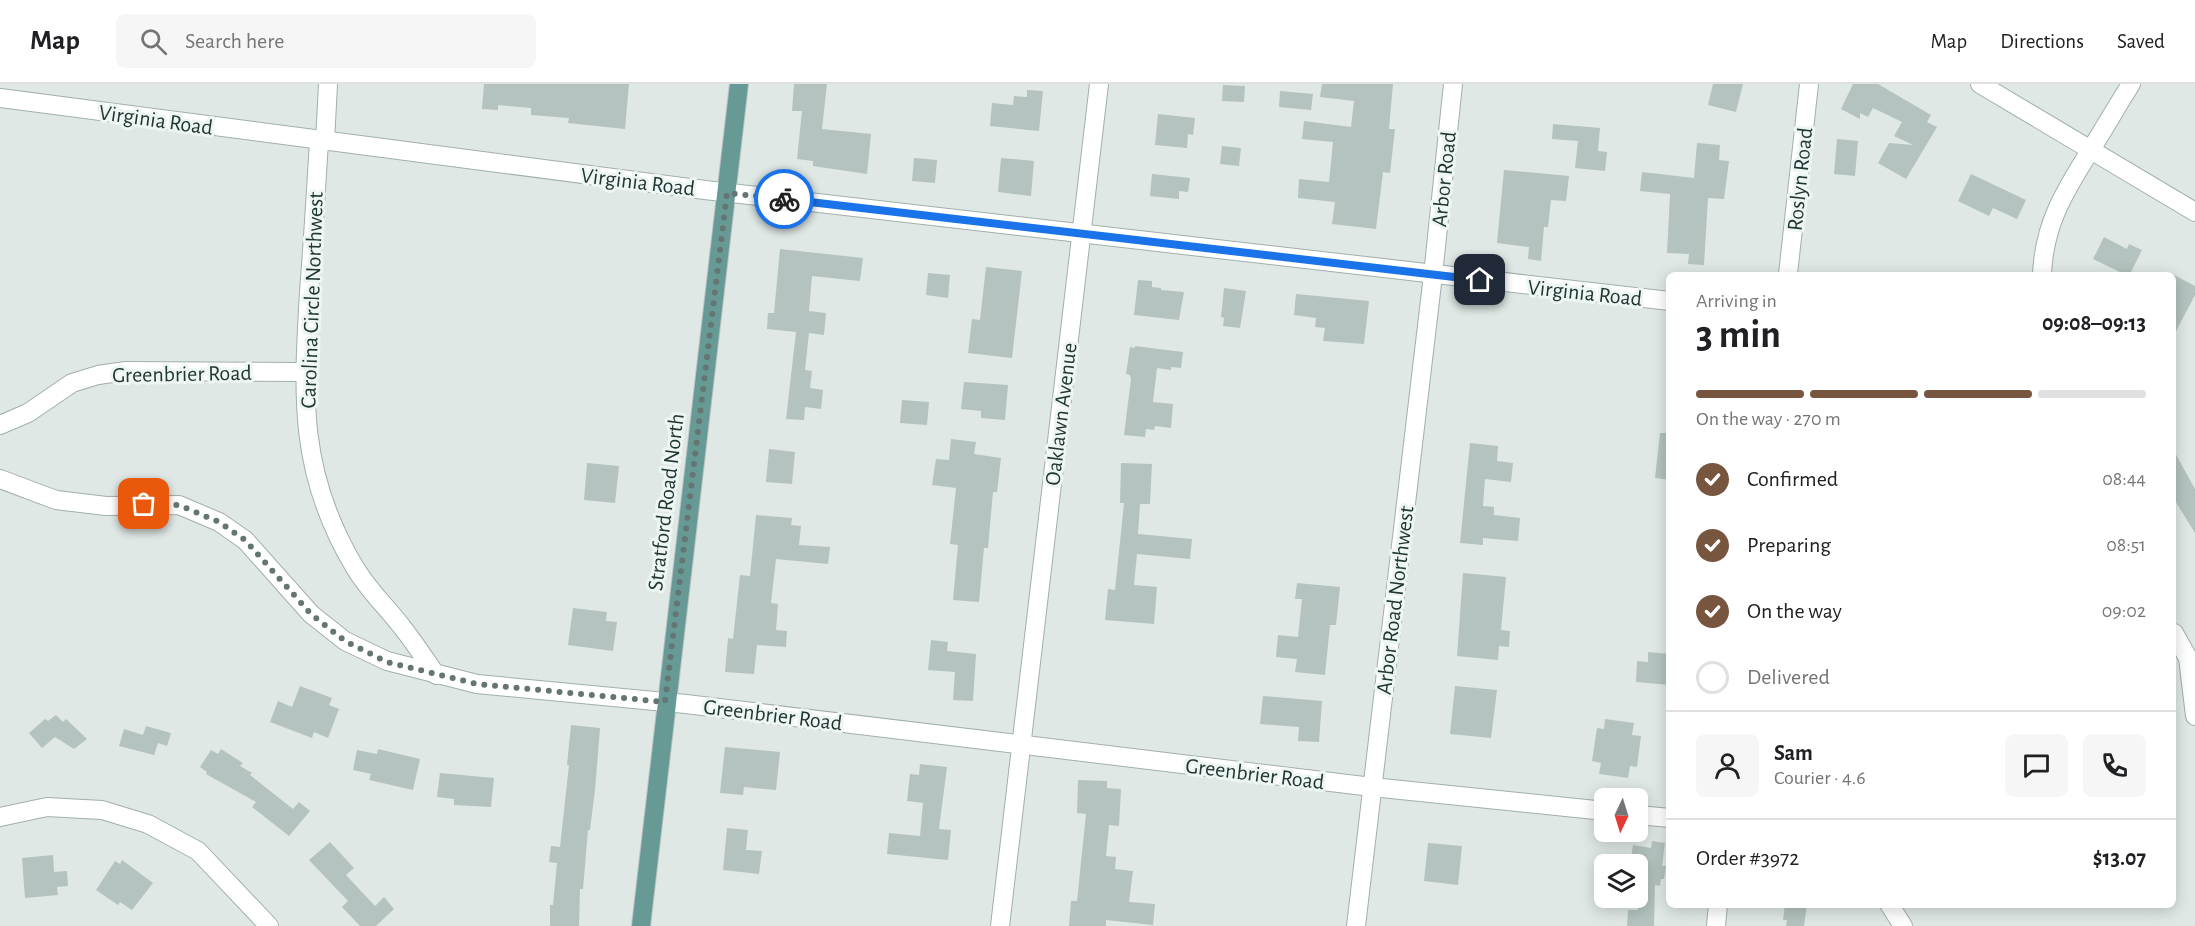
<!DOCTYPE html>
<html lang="en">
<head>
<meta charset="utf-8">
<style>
	:root { --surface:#fff; --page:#f6f6f6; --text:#202124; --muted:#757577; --line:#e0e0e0; --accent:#78553f }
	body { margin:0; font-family:"Alegreya Sans",sans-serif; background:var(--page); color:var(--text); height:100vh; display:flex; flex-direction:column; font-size:22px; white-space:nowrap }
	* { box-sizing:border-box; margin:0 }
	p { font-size:20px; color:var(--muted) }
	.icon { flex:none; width:33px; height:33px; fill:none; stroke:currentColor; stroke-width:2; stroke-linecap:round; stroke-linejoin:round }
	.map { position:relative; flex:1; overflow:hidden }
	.sheet { position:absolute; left:1666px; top:188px; width:510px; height:636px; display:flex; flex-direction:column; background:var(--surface); border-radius:9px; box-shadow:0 3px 15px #0003 }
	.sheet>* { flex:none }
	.needle { width:39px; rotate:184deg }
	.fabs { position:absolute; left:1594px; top:704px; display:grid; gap:12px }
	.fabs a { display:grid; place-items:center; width:54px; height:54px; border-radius:9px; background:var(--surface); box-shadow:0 3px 15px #0003; font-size:30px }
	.pin { position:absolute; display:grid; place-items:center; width:51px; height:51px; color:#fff; margin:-26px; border-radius:12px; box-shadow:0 3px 9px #0006 }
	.courier { position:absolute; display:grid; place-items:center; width:60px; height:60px; margin:-30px; border:4px solid #1a73e8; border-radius:50%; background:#fff; color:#222; box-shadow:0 2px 8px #0007 }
	.overview em { font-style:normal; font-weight:700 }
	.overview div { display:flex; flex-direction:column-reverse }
	.overview { display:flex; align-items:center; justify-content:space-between; height:102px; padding:0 30px }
	h1 { font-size:39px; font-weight:700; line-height:45px }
	.bar { display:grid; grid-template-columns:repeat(4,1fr); gap:9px 6px; align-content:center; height:72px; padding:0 30px }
	.bar i { height:8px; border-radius:4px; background:var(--line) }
	.bar .selected { background:var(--accent) }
	.bar p { grid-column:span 4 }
	.line { display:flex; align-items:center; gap:15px; padding:0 30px; border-top:2px solid var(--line) }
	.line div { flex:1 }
	.round { display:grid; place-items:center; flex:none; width:63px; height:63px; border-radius:9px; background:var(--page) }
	ol { padding:0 30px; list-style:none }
	li { display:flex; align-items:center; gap:18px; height:66px }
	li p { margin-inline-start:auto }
	li .icon { padding:6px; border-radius:50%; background:var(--accent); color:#fff; stroke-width:4 }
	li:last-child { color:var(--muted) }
	li i { width:33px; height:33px; border:3px solid var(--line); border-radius:50% }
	header { display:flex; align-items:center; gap:36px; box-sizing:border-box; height:84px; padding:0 30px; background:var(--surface); border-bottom:2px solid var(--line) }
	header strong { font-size:28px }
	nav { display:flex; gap:33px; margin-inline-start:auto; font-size:21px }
	.search { width:420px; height:54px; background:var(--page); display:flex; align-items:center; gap:15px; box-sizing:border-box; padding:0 21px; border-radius:9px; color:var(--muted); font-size:22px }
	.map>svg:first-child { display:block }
	.building { fill:#b4c3bf }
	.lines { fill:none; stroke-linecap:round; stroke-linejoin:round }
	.minor-casing { stroke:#a2afac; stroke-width:20 }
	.major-casing { stroke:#bcc3c2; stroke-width:20 }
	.minor { stroke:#fff; stroke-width:18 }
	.major { stroke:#679a95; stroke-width:18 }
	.done { stroke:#647572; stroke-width:6; stroke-dasharray:0 10.8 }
	.route { stroke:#1a73e8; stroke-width:8 }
	.labels { text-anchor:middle; stroke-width:6; stroke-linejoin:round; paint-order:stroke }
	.street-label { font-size:22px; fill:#213734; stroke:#eef6f3 }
</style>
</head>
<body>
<header>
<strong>Map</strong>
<div class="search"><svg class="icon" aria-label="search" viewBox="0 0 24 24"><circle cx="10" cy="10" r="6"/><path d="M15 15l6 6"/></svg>Search here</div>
<nav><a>Map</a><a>Directions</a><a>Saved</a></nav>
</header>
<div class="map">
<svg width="2195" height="842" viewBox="0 0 2195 842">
	<rect width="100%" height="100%" fill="#dfe8e5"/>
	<!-- building -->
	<g class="building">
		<path d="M484 0H629L625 45 568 39 569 34 531 31V24L498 21V26L482 25Z"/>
		<path d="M794 0H827L822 45 871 50 867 90 813 82V77L797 75 802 27H792Z"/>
		<path d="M1322 0H1393L1389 45H1395L1390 89 1383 88 1376 145 1332 140 1335 118 1298 114 1299 95 1329 98 1333 58 1302 55 1304 37 1351 43 1354 17 1320 13Z"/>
		<path d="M1713 0H1743L1736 28 1708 21Z"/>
		<path d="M1853 0H1878L1931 31 1927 38 1937 43 1906 95 1878 79 1889 59 1913 61 1894 52 1902 38 1873 24 1868 33 1860 29V35L1841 25Z"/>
		<path d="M1223 1 1245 2 1244 18 1222 17Z"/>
		<path d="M1027 6 1043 7 1039 47 990 42 992 19 1013 21 1014 12 1027 13Z"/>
		<path d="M1280 7 1313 10 1311 26 1279 23Z"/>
		<path d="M1158 30 1195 34 1193 51 1188 50 1187 64 1155 61Z"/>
		<path d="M1553 40 1600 44 1598 67 1607 68 1605 87 1575 84 1578 57 1552 55Z"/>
		<path d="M1837 55 1858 57 1855 92 1834 90Z"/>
		<path d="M1697 59 1720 61 1719 76 1729 77 1724 115 1708 114 1704 181 1688 180 1689 170 1667 169 1670 110 1640 107 1642 88 1694 94Z"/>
		<path d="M1222 62 1241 64 1239 82 1220 80Z"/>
		<path d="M914 74 937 76 935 99 912 97Z"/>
		<path d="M1001 74 1034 77 1031 112 998 108Z"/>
		<path d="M1504 86 1569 92 1566 117 1551 116 1548 143H1544L1541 177 1528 175 1529 163 1497 159Z"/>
		<path d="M1152 90 1190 94 1188 108 1179 107V115L1150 112Z"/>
		<path d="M1971 90 2026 116 2017 135 1993 124 1989 132 1958 117Z"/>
		<path d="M2104 153 2127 165 2129 160 2142 166 2130 190H2124L2093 175Z"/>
		<path d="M780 165 863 174 860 197 812 192 809 227 826 229 824 251 809 249 805 286 812 287 810 304 823 306 821 325 805 323 804 336 786 335 796 248 767 245 768 229H774Z"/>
		<path d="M986 183 1022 187 1012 274 968 269 972 235 980 236Z"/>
		<path d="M928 189 950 191 948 214 926 211Z"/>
		<path d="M2174 191 2195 202V211L2174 251Z"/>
		<path d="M1138 196 1152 197V203L1161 204V206L1184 208 1179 236 1134 231Z"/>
		<path d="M1224 204 1246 207 1240 244 1223 242 1224 234 1221 233Z"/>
		<path d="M1296 210 1369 217 1364 260 1323 257 1325 244 1315 243 1316 234 1294 231Z"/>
		<path d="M1135 262 1183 268 1181 284 1171 283V286L1157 284 1153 318 1173 320 1171 344 1155 342 1154 346 1146 345 1145 353 1124 351 1131 295 1130 291 1126 290 1130 263 1135 264Z"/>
		<path d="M964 298 1008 301 1005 336 981 334V327L961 325Z"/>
		<path d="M902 316 929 318 927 341 900 339Z"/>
		<path d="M1660 349H1670V396L1655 394Z"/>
		<path d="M951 355 976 358 974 370 1001 374 997 408H993L988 464H984L979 518 953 516 958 461 950 460 956 404 932 401 936 375 949 376Z"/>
		<path d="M1470 359 1498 362 1497 377 1513 379 1511 398 1485 395 1483 422 1494 423V431L1520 434 1518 457 1483 454V461L1460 459Z"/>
		<path d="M769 365 795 368 792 400 766 398Z"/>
		<path d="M2174 367 2195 405V449L2174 415Z"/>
		<path d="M587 379 619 382 615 419 584 416Z"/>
		<path d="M1121 379 1152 380 1150 420H1140L1138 450 1192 455 1190 475 1137 470 1134 501 1157 503 1154 540 1105 536 1108 505 1115 506 1124 419H1120Z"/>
		<path d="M756 431 792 434 791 441 801 442 799 461 830 463 828 480 776 475 771 519 778 520 776 546 787 547 786 563 757 561 754 590 725 588 728 554 733 555 740 491 750 492Z"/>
		<path d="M1463 489 1506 493 1501 546 1510 547 1509 563 1499 562 1498 576 1457 572Z"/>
		<path d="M1297 499 1340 503 1336 541H1330L1325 591 1295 588 1297 575 1276 573 1278 551 1298 553 1302 515H1295Z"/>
		<path d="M573 524 607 528 606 537 617 538 613 567 568 561Z"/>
		<path d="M931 556 948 558 947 567 976 570 973 617 953 616 955 588 928 586Z"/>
		<path d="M1648 568 1670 570V601L1636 598 1637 577 1648 578Z"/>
		<path d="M300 602 332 614 329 621 339 625 328 654 314 648 312 654 270 638 278 617 292 623Z"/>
		<path d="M1455 602 1497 606 1491 654 1450 650Z"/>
		<path d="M1263 612 1322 617 1319 658 1298 657 1299 643 1260 640Z"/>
		<path d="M56 631 63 638 66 635 87 655 74 665 55 653 42 664 29 649 45 635 48 637Z"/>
		<path d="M1605 635 1634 639 1632 651 1641 652 1637 683 1630 682 1628 694 1599 690 1601 679 1592 677 1597 644 1604 645Z"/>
		<path d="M571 641 600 644 595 706 590 746H588L583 805H580L579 842H550V821H553L557 779 549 778 551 762 560 763 569 681H567Z"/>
		<path d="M146 642 171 649 167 662 158 659 154 671 119 662 124 645 143 651Z"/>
		<path d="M725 663 780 668 776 706 744 703 743 711 720 709Z"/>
		<path d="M221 665 243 679 240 682 252 689 250 691 293 725 299 718 310 727 289 752 252 723 256 718 206 690 207 688 200 683 211 666 218 670Z"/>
		<path d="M378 665 420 675 413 706 369 696 371 690 353 686 357 666 377 670Z"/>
		<path d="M920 680 947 683 939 745 951 746 948 776 887 770 889 749 920 752 923 719 907 717 910 690 919 691Z"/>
		<path d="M440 689 494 694 491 723 454 721V715L437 713Z"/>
		<path d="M1078 696 1107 697V704L1121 705 1119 742 1109 741 1106 772 1116 773 1115 785 1133 787 1129 818 1155 820 1153 841 1106 836V842H1069L1071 817H1077L1086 730 1077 729Z"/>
		<path d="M727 744 748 746 746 766 762 767 759 790 723 786Z"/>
		<path d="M1652 757 1665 759 1662 782H1666L1664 795H1661L1660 802 1655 801 1654 842H1627L1628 826H1638V780H1630L1633 761 1651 764Z"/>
		<path d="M330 758 354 784 346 791 375 822 384 813 394 825 376 842H360L342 823 348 817 309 776Z"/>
		<path d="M1428 759 1462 762 1458 801 1424 797Z"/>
		<path d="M53 771 54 788 67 787 68 802 57 803 58 811 25 814 22 774Z"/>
		<path d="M122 776 153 799 132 826 120 818 118 821 96 806 115 777 120 780Z"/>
		<path d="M1785 820H1807L1804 842H1786L1787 836H1783Z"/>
	</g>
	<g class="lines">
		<!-- minor casing -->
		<g class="minor-casing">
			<g id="minor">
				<path d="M1980 0 2195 128"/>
				<path d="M0 14 705 106 1670 217"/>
				<path d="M319 57C316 107 313 157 309 208 303 311 298 388 354 482 367 505 386 522 402 543 414 558 425 575 436 591"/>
				<path d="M325 58 328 0"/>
				<path d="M1788 190 1809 0"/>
				<path d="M2042 190C2044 141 2064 108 2090 67 2104 45 2117 22 2131 0"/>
				<path d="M0 341 28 329 72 299 98 291 126 287 305 288"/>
				<path d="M0 395 56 416 106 422 179 421 219 438 245 456 311 530 345 557 387 577 477 600 686 620 1372 703 1605 727"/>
				<path d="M2174 549 2188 574 2195 632"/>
				<path d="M1638 731 1670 734"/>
				<path d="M0 733 47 723 102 726 148 740 198 767 269 842"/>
				<path d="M1889 820 1903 842"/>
				<path d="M1000 842 1099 0"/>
				<path d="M1356 842 1433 191 1453 0"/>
				<path d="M1716 842 1718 820"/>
			</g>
		</g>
		<!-- major casing -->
		<g class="major-casing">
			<path id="major" d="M641 842 739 0"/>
		</g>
		<!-- minor -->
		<use href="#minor" class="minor"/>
		<!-- major -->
		<use href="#major" class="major"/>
	</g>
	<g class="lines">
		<!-- done -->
		<path class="done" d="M144 420 179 421 219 438 245 456 311 530 345 557 387 578 477 600 665 618 727 109 784 115"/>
		<!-- route -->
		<path class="route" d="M784 115 1480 196"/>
	</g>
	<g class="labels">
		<!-- street labels -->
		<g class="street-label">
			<text transform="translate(156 35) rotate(8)" y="8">Virginia Road</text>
			<text transform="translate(1443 95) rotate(-84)" y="8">Arbor Road</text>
			<text transform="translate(1799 95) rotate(-84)" y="8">Roslyn Road</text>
			<text transform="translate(638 97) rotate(7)" y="8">Virginia Road</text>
			<text transform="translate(1585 208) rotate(6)" y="8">Virginia Road</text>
			<text transform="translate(311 216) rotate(-88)" y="8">Carolina Circle Northwest</text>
			<text transform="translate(182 289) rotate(-1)" y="8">Greenbrier Road</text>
			<text transform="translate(1060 330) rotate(-83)" y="8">Oaklawn Avenue</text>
			<text transform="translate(665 418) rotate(-83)" y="8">Stratford Road North</text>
			<text transform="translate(1394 516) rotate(-83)" y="8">Arbor Road Northwest</text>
			<text transform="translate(773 630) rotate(7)" y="8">Greenbrier Road</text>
			<text transform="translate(1255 689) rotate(7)" y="8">Greenbrier Road</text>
		</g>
	</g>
</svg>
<div class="fabs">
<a><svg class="needle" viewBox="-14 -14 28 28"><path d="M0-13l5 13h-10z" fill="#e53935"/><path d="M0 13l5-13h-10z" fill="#757577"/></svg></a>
<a><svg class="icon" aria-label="layers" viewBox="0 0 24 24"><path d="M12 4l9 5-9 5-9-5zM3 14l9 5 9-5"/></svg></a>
</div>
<div class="pin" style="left:144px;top:420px;background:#ea580c"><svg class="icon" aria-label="bag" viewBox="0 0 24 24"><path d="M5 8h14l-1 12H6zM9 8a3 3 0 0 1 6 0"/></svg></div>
<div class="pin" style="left:1480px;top:196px;background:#1f2937"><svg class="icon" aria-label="home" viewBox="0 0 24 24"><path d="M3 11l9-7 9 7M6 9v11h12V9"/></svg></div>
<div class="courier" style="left:784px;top:115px"><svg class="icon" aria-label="bike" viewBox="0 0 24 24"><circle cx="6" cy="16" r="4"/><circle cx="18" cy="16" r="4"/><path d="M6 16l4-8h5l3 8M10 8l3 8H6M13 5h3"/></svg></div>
<section class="sheet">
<div class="overview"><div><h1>3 min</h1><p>Arriving in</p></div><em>09:08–09:13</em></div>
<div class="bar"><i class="selected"></i><i class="selected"></i><i class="selected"></i><i></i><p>On the way · 270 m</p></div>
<ol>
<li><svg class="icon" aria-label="check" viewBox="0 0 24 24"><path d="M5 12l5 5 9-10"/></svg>Confirmed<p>08:44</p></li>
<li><svg class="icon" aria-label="check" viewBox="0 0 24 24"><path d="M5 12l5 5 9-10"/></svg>Preparing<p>08:51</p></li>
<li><svg class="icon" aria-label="check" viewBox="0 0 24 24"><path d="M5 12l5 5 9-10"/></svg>On the way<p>09:02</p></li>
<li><i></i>Delivered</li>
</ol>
<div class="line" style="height:108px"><a class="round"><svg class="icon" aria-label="person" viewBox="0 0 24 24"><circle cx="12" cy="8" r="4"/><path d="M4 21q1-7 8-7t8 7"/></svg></a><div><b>Sam</b><p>Courier · 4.6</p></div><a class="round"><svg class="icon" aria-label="chat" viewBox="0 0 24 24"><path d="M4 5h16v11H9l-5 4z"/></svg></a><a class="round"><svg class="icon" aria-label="phone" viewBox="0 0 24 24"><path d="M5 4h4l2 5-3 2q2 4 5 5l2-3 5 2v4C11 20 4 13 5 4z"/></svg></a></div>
<div class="line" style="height:78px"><div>Order #3972</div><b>$13.07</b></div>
</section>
</div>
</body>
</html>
